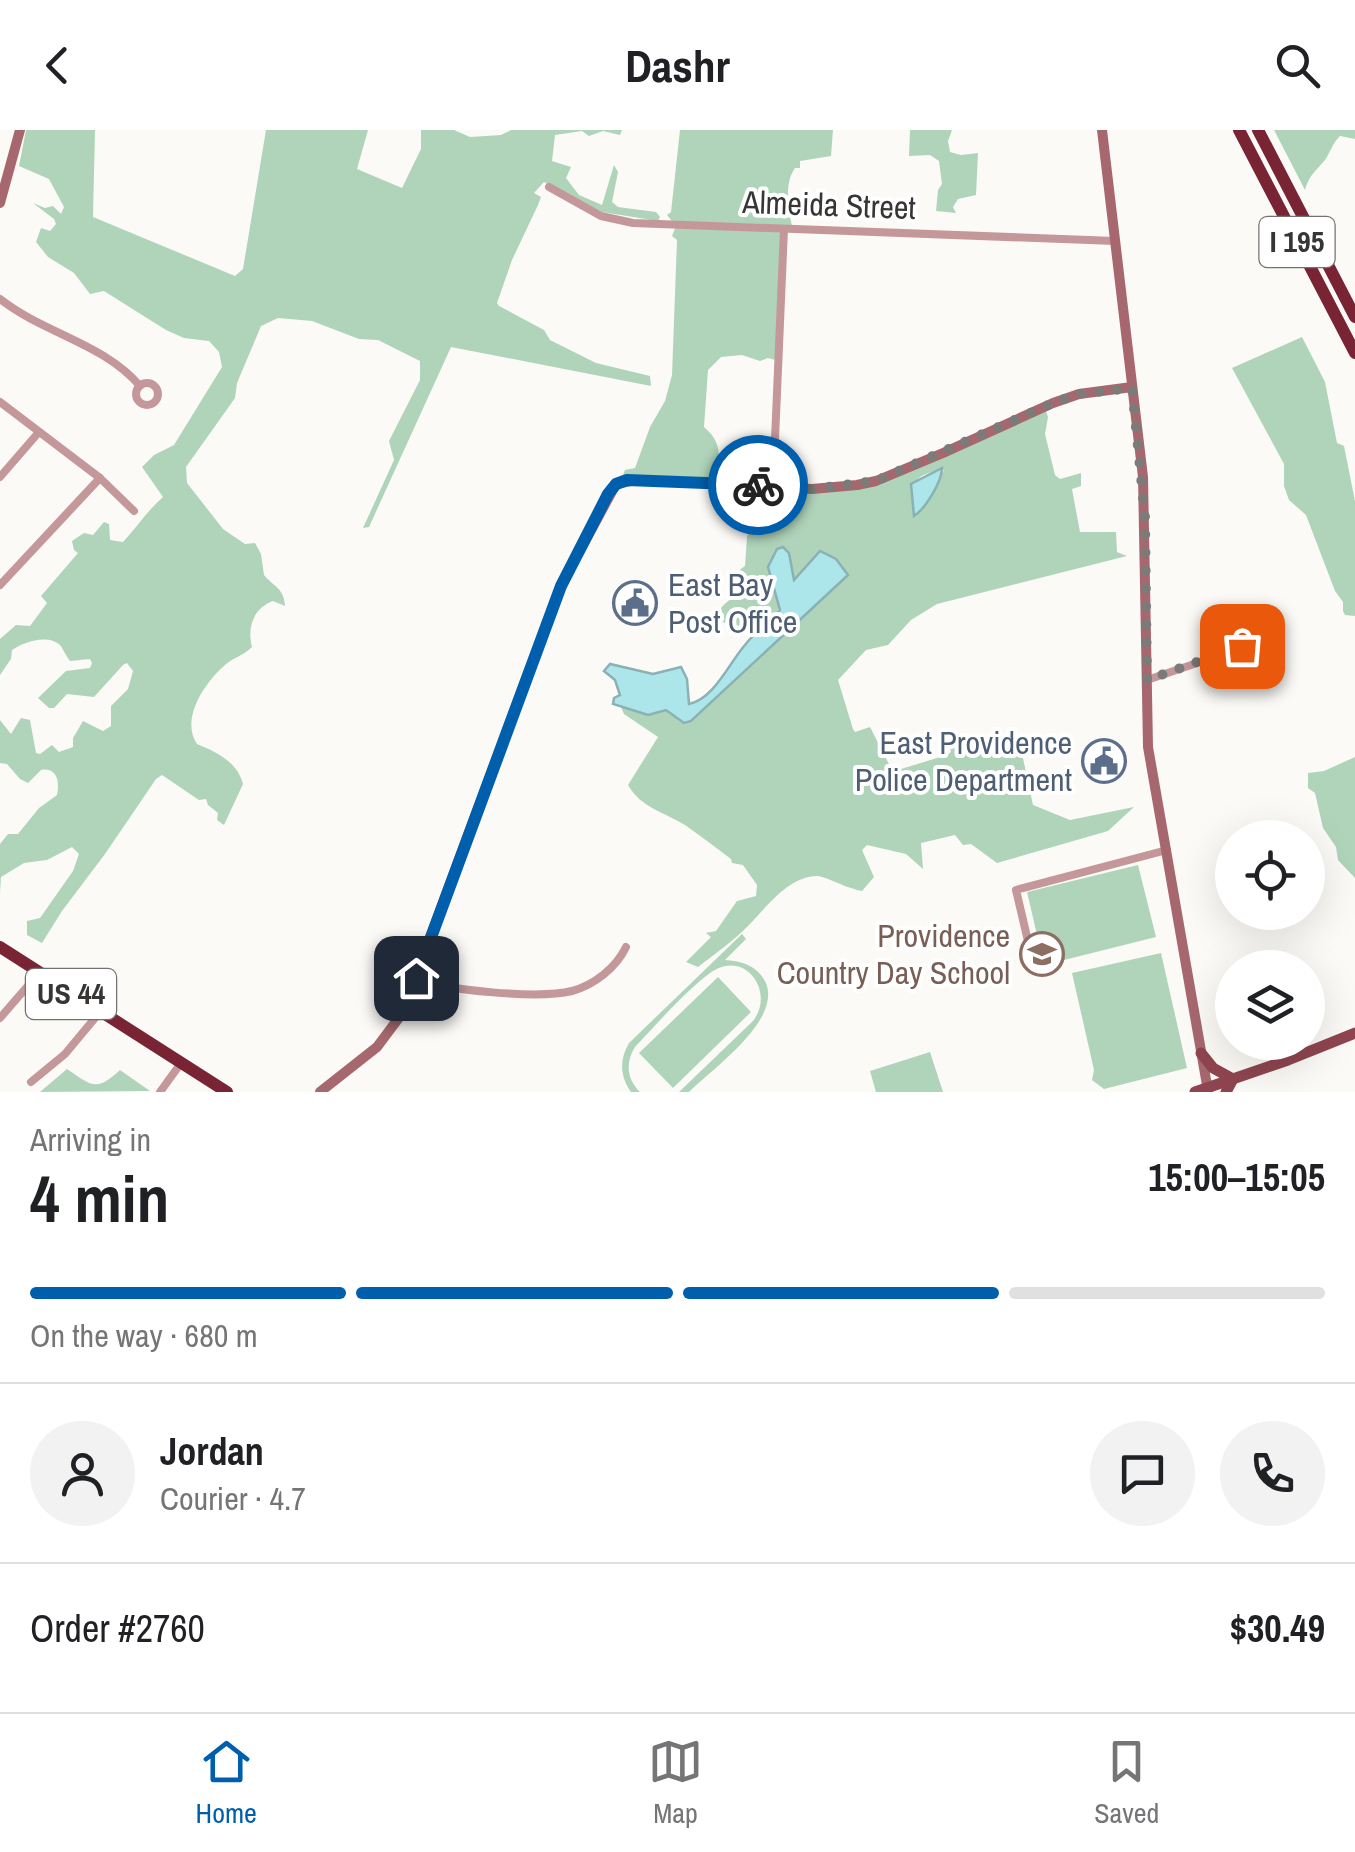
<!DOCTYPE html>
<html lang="en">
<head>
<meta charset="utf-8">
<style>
	:root { --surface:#fff; --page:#f2f2f2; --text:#202124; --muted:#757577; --line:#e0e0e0; --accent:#005fac }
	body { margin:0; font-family:"Archivo Narrow",sans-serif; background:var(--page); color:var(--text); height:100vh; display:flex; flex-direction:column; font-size:38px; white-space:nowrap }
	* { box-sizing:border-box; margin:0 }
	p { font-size:32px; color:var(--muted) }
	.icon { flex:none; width:55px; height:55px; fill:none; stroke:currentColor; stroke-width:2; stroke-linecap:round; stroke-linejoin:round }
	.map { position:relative; height:962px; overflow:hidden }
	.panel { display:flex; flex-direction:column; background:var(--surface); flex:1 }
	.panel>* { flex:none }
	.tools { position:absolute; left:1215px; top:690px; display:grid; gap:20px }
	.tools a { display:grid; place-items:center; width:110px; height:110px; border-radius:50%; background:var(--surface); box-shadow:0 10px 40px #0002; font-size:50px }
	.pin { position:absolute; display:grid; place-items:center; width:85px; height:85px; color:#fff; margin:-42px; border-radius:20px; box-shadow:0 5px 15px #0006 }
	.courier { position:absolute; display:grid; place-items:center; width:100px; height:100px; margin:-50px; border:8px solid #005fac; border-radius:50%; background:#fff; color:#222; box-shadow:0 2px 12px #0007 }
	.overview em { font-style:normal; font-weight:700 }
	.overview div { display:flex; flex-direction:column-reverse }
	.overview { display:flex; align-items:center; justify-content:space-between; height:170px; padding:0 30px }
	h1 { font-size:65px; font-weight:700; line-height:75px }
	.bar { display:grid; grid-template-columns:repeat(4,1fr); gap:15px 10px; align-content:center; height:120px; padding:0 30px }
	.bar i { height:12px; border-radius:8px; background:var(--line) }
	.bar .current { background:var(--accent) }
	.bar p { grid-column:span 4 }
	.line { display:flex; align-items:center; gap:25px; padding:0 30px; border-top:2px solid var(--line) }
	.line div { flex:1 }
	.round { display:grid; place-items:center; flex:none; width:105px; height:105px; border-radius:52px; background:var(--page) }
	header { display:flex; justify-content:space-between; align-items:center; height:130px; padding:0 30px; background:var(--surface); font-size:45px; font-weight:700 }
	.tabs { display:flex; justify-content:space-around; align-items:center; height:140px; border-top:2px solid var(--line); background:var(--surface); font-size:28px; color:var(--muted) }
	.tabs a { display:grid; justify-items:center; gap:5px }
	.tabs .current { color:var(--accent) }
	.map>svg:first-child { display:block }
	.green { fill:#afd4ba; fill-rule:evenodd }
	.water { fill:#ade6ea; stroke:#8ab1b4; stroke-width:2.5 }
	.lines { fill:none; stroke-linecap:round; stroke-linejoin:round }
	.street { stroke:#c4989b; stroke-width:8 }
	.secondary { stroke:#a6686e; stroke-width:10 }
	.primary { stroke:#8f454f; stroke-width:11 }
	.highway { stroke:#792435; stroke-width:12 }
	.done { stroke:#7c7b79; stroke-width:10; stroke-dasharray:0 18 }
	.route { stroke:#005fac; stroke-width:12 }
	.labels { text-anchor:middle; stroke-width:8; stroke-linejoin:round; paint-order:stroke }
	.shield { fill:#fff; stroke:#737272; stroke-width:2.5 }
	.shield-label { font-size:30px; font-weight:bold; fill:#373635 }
	.street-label { font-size:32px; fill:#373635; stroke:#fff }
	.service-label { font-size:32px; fill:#4e5e75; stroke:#fff; text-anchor:start }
	.education-label { font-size:32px; fill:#785e54; stroke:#fff; text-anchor:end }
</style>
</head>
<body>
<header><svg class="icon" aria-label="back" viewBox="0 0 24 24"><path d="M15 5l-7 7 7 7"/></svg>Dashr<svg class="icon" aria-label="search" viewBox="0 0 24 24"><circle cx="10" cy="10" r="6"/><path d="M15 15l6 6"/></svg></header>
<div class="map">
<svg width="1355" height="962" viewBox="0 0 1355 962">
	<rect width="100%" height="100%" fill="#fcfaf7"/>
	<!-- green -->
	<g class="green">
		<path d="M26 0H95L93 87 235 146 243 139 266 0H368L357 39 402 58 421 19V0H454L470 7 501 5 511 0H622L620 5 603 1 589 6 582 1 555 5 552 31 571 37 566 48 579 65 602 75 614 35 618 42 612 72 618 77 656 82 660 87 658 91 602 82 544 52 534 63 541 67 538 75 512 130 497 173 499 176 544 200 550 210 596 233 650 246 651 256 451 217 369 397 363 398 394 330 389 311 420 250V231L378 210 359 209 312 191 278 188 261 196 237 253 235 268 186 337 187 353 223 399 245 414 255 413 261 424 264 445C274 457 284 458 285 476L273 471C253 478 247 498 252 517 243 526 234 527 225 535 205 552 180 589 197 614 216 622 237 631 243 654L224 695 217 690 218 683 208 675 206 669 199 670 162 645 156 649 105 724 62 781 42 813 27 805V791L40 788 73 741 79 724 72 717 47 730 24 733 1 747 0 763V714L8 704H18L39 678 57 665C60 652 57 637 41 640L28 653 20 649 7 634 0 633V590L11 604 21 588 30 590 36 623 40 624 52 615 59 622 73 617V608L83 591 103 601 111 596V576L128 559 133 541 127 533 123 535 94 567 67 564 54 578H49L38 568 66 541 90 538 92 533 90 529 70 531C66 526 64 521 61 516 49 503 23 512 12 520L11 529 0 545V509L16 495 30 496 47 473 41 466 78 423 74 420 72 411 84 403 93 405 104 392 109 394 110 410 123 412C137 397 148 380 163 367L142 337 154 325 174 315 222 237 219 222 209 211 184 208 166 200 104 161 90 164 74 143 48 127 36 112 41 98 50 101 56 94 54 89 33 73 45 78 53 76 61 84 64 77 49 49 19 36Z"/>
		<path d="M680 0H833L831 26 800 31V38H795C784 54 788 77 792 96L786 100 779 231 768 228 760 231 742 225 721 227 708 240 704 297C726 316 717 329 716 354L621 350 625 340 635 338 650 297 665 271 672 245 677 110 672 106 676 96 667 85 671 82Z"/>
		<path d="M910 0H952L948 11 950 22 961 25 978 23 976 65 958 69 953 77 956 83 936 81 938 60 942 54 939 31 930 25 909 26Z"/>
		<path d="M1274 0H1355V9L1340 6C1332 14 1331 21 1325 30 1315 42 1309 45 1305 60Z"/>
		<path d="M1302 207 1325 252 1337 313 1344 316 1355 371V486L1345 485 1343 481V472L1335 461 1306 385 1289 370 1284 356V334L1232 238Z"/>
		<path d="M1045 278 1048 287 1045 304 1055 345 1060 349 1081 343V356L1072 359 1080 402H1116L1117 422 1127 426 937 474 911 490 888 515 866 520 838 550 853 599 855 602 870 597 891 638 901 639 947 625 951 622 948 609 955 606C975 623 996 611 1018 605L1033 675 1070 690 1134 677 1108 701 997 733 971 714 963 715 955 705 921 713 923 739 906 724 867 715 862 720 874 747 862 761C848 759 825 746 817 746 787 747 766 778 748 796 733 811 715 824 698 837L686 832 711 807 706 803 716 801 737 771 756 766 757 755 743 735 732 733 731 729C716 718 701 706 685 695 664 682 641 678 628 655L658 607 624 584 621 577 648 585 666 579 692 591 847 446 836 429 820 421 794 450 787 419 773 459 781 474 776 484 764 483 740 496 714 490C725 464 738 477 738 441L745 436 747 407 752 392 758 390 760 383 756 366 770 365 771 355 855 356ZM944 340 927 372 914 385C912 355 910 344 944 340Z"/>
		<path d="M1355 627V748L1338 730 1336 717 1323 698 1315 663 1308 658V643L1324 641Z"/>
		<path d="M1138 735 1156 807 1044 835 1027 762Z"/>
		<path d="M742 804 746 809 725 830C741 831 756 835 765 851 784 889 713 938 689 962H679L753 891C775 863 747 820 713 841 690 856 655 896 635 917 625 933 627 949 640 962H631C620 946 619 930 629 913Z"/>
		<path d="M1161 823 1187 938 1104 959 1092 950 1094 940 1072 843Z"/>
		<path d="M718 847 751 882 673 958 639 923Z"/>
		<path d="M930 922 943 962H876L870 941Z"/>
		<path d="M67 939C92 956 96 962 120 940L150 961 40 962Z"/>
	</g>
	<!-- water -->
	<g class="water">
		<path d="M942 338C942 352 925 379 914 386L911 354Z"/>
		<path d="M783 417 789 423 794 450 820 421 836 429 848 445 691 591 684 593 666 580 648 585 613 574 614 568 620 565 615 550 604 541 610 534 653 544 681 537 687 549 689 574C714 569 729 533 745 515 755 502 769 492 780 480L768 437 777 419Z"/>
	</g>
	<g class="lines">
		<!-- street -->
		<g class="street">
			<path d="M549 57 601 86 633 93 1115 111"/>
			<path d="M0 169C43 203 105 214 140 256"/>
			<circle cx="147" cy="264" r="11"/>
			<path d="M0 272 100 348 134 381"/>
			<path d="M0 347 39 302"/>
			<path d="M773 356 784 99"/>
			<path d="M0 455 100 348"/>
			<path d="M1147 550 1259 512"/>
			<path d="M1035 841 1016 760 1167 720"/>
			<path d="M416 848C445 861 540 869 572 861 594 855 616 838 626 817"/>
			<path d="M0 888 39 843"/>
			<path d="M31 952 65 924 100 882"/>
			<path d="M160 962 181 933"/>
		</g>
		<!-- secondary -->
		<g class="secondary">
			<path d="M1102 0 1143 347 1148 617 1208 961"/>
			<path d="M0 73 20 0"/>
			<path d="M320 962 377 917 401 885 561 456 616 354 635 350 812 359 857 355 876 351 943 323 1053 273 1079 264 1132 257"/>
		</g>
		<!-- primary -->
		<g class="primary">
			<path d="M1201 923 1213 938 1233 949 1226 962"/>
			<path d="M1195 962 1288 930 1355 903"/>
		</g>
		<!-- highway -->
		<g class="highway">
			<path d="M1239 0 1355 223"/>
			<path d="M1258 0 1355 187"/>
			<path d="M0 817 227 962"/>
		</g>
	</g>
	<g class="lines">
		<!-- done -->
		<path class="done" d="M758 355 812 359 876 351 1053 273 1079 264 1132 258 1145 387 1147 550 1242 516"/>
		<!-- route -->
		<path class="route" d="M416 848 561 456 608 364 616 354 627 350 758 355"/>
	</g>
	<!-- icons -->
	<defs>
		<g id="civic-ring" transform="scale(2.25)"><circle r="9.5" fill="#fff" stroke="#5c6f8a" stroke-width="1.5"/><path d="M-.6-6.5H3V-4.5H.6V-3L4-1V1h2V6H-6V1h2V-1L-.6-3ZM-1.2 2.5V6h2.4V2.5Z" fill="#5c6f8a"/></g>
		<g id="school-ring" transform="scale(2.25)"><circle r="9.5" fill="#fff" stroke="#8d6e63" stroke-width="1.5"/><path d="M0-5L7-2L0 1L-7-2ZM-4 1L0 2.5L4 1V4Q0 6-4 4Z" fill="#8d6e63"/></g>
	</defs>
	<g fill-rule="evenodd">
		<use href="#civic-ring" x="635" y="473"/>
		<use href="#civic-ring" x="1104" y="631"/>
		<use href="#school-ring" x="1042" y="824"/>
	</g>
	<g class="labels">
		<!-- shield labels -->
		<g class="shield">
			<rect x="1259.5" y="87" width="75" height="50" rx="8"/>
			<rect x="26" y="839" width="90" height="50" rx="8"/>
		</g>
		<g class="shield-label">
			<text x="1297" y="122">I 195</text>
			<text x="71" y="874">US 44</text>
		</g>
		<!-- street labels -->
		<g class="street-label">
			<text transform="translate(829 75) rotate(2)" y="11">Almeida Street</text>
		</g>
		<!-- service labels -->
		<g class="service-label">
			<text x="668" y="466">East Bay<tspan x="668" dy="37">Post Office</tspan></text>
			<text x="1072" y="624" text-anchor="end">East Providence<tspan x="1072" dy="37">Police Department</tspan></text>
		</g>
		<!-- education labels -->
		<g class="education-label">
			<text x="1010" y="817">Providence<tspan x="1010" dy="37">Country Day School</tspan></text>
		</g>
	</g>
</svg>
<div class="tools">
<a><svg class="icon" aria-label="locate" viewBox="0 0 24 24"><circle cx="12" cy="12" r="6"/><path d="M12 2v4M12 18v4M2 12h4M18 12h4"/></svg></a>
<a><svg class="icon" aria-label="layers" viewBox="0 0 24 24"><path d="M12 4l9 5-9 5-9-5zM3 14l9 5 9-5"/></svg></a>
</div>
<div class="pin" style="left:1242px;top:516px;background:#ea580c"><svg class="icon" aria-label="bag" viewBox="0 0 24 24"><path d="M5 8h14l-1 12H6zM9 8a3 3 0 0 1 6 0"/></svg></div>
<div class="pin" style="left:416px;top:848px;background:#1f2937"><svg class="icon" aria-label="home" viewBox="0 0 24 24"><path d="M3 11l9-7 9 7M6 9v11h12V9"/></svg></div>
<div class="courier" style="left:758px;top:355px"><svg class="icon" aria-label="bike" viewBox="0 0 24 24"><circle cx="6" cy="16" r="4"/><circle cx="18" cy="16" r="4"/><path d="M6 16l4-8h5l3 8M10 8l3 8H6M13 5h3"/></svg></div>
</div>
<section class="panel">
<div class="overview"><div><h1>4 min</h1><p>Arriving in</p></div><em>15:00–15:05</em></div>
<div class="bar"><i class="current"></i><i class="current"></i><i class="current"></i><i></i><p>On the way · 680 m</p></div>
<div class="line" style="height:180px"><a class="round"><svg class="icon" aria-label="person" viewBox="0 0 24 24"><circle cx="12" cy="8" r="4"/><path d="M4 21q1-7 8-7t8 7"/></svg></a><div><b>Jordan</b><p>Courier · 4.7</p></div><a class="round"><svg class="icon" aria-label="chat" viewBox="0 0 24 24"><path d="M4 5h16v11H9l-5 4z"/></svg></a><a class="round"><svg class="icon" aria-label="phone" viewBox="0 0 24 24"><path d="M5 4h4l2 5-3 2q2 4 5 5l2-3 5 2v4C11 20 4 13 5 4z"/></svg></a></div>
<div class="line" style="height:130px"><div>Order #2760</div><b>$30.49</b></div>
</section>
<nav class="tabs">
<a class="current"><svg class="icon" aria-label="home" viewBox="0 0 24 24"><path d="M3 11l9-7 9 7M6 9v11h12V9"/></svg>Home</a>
<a><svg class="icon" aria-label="map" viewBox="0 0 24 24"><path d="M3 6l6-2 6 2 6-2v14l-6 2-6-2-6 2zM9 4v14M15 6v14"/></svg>Map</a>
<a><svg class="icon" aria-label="saved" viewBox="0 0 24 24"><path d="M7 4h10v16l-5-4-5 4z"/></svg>Saved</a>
</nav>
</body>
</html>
